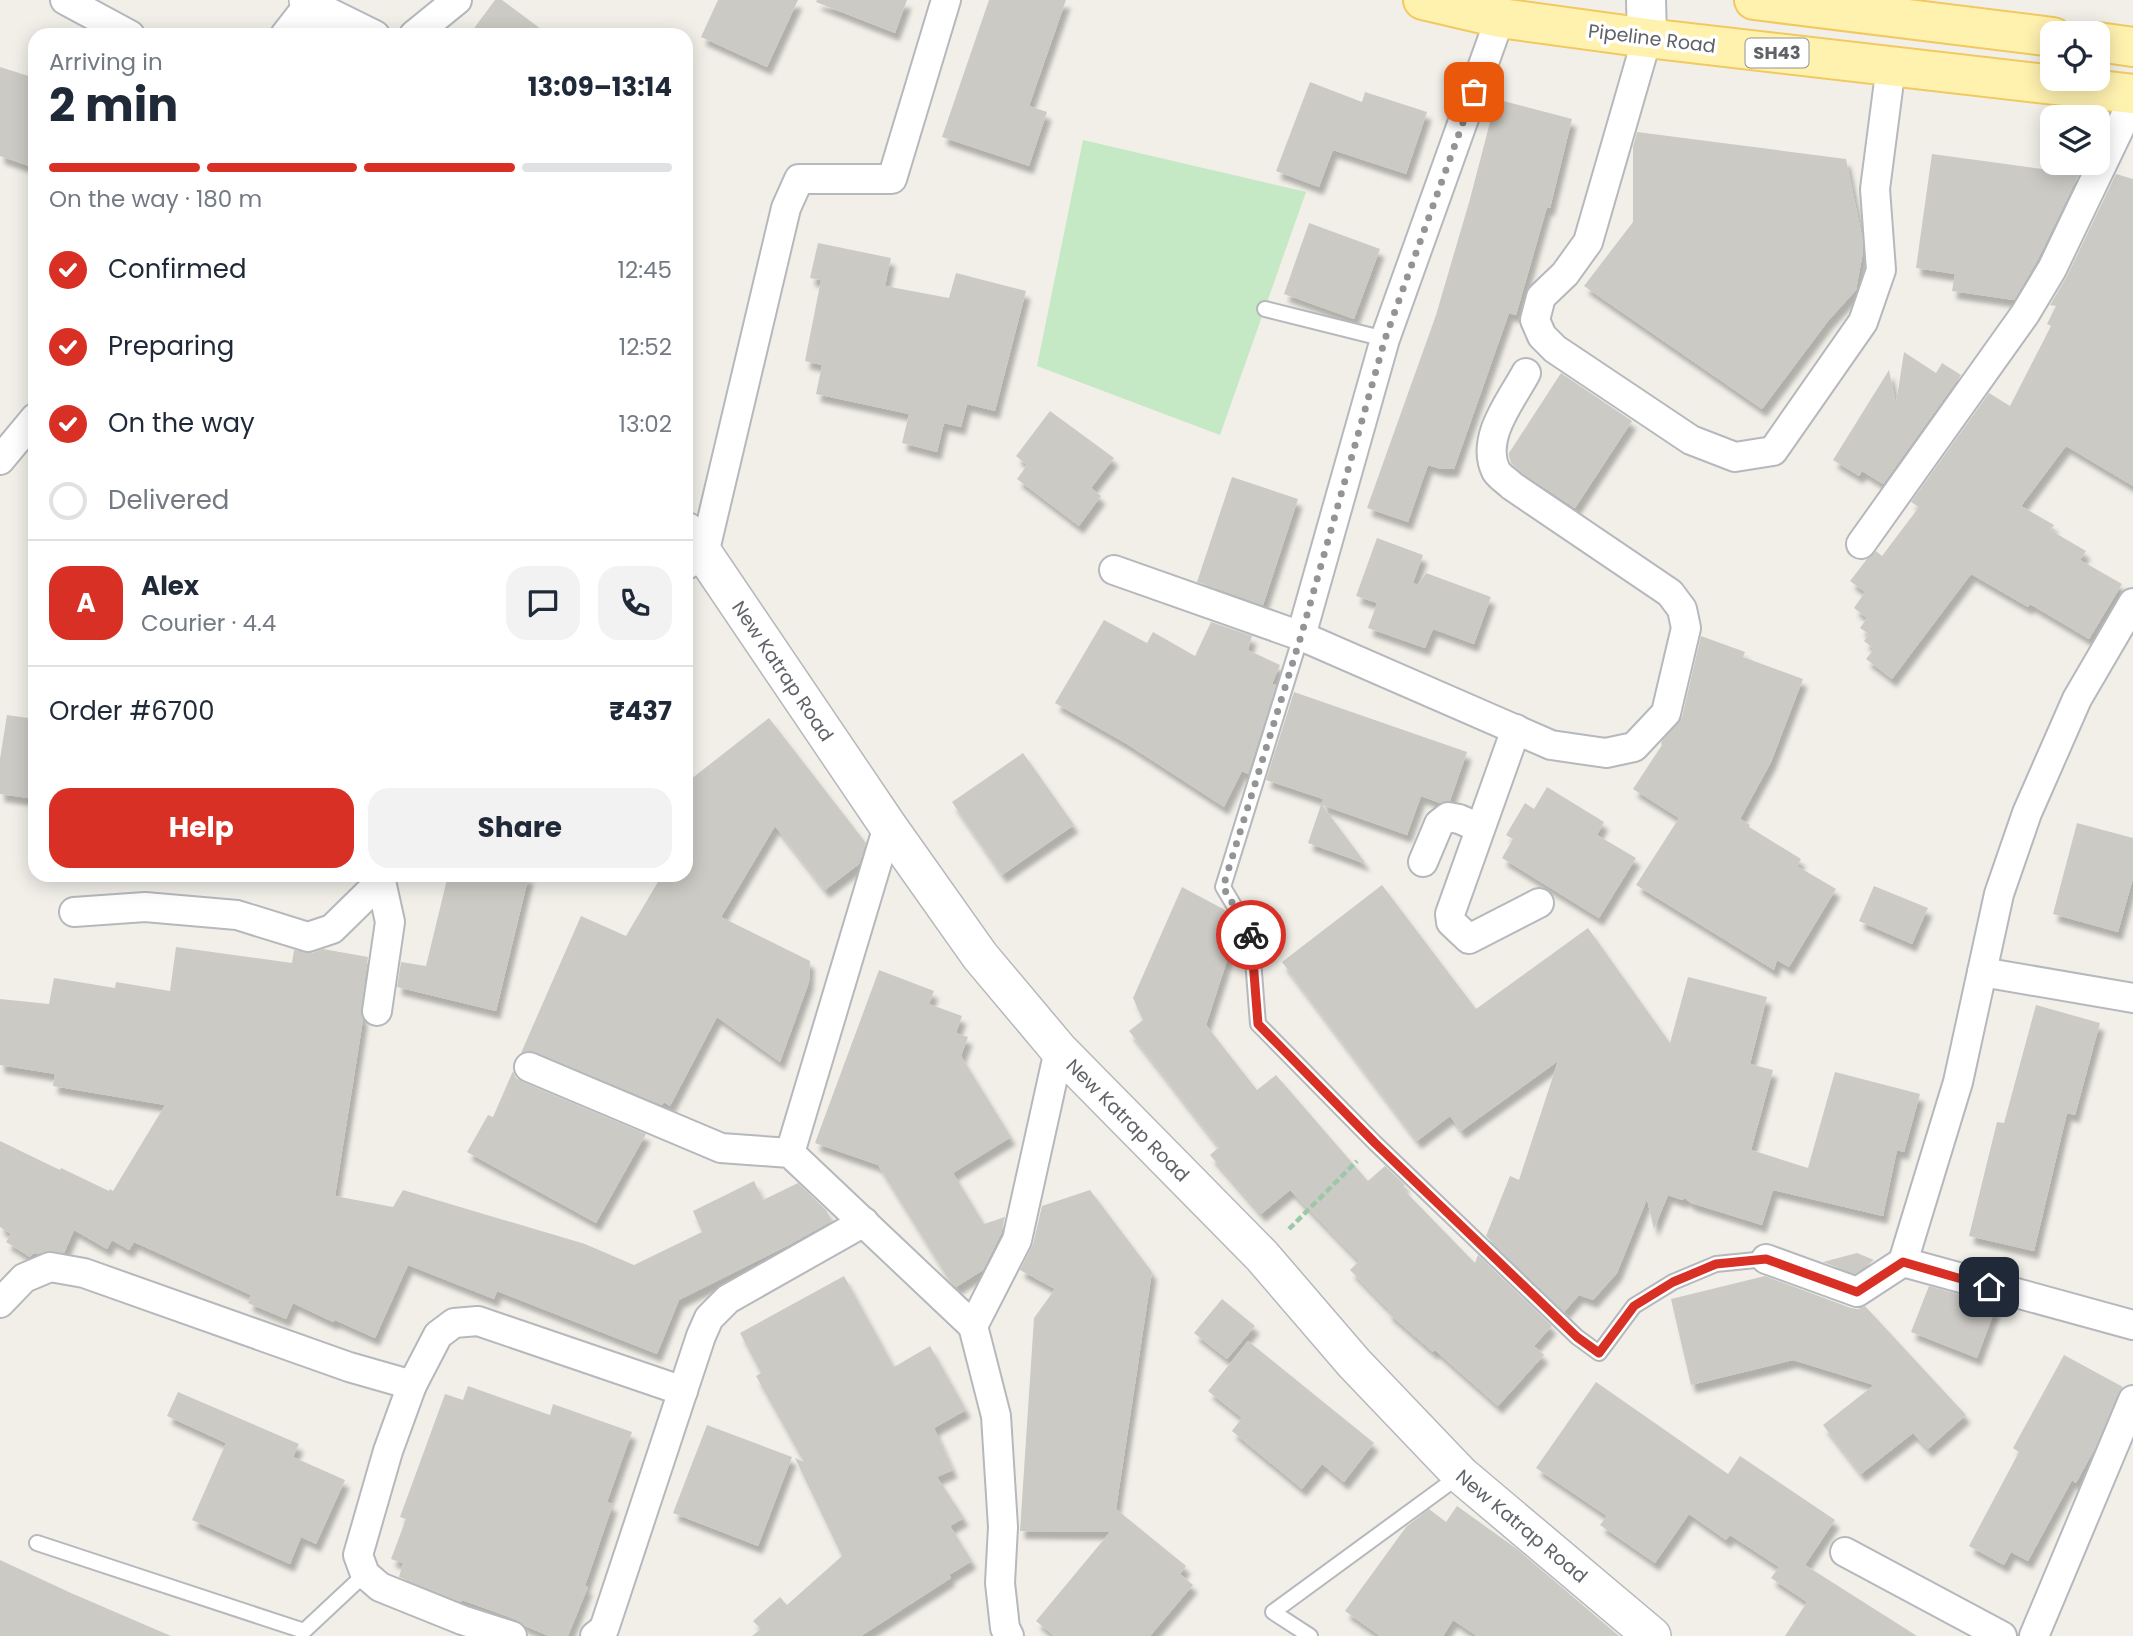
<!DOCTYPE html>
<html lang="en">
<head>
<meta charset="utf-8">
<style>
	:root { --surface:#fff; --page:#f2f2f3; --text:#1f2937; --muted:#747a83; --line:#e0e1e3; --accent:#d93025 }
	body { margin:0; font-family:Poppins,sans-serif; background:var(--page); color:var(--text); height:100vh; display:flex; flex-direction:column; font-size:26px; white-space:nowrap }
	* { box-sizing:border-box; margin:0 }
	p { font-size:23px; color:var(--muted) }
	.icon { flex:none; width:38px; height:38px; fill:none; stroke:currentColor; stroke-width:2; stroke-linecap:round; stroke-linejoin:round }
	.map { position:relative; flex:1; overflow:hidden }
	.details { position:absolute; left:28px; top:28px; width:665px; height:854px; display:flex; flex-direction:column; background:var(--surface); border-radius:21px; box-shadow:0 4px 18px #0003 }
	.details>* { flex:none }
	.tools { position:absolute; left:2040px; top:21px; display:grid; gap:14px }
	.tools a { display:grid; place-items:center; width:70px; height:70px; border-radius:14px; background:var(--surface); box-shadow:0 4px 18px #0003; font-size:35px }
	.pin { position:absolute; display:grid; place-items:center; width:60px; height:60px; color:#fff; margin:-30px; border-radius:14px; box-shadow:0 4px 10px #0006 }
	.courier { position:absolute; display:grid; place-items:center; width:70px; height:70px; margin:-35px; border:5px solid #d93025; border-radius:50%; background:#fff; color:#222; box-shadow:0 2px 9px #0007 }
	.headline em { font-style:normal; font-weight:700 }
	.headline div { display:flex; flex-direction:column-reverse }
	.headline { display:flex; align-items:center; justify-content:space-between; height:119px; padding:0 21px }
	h1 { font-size:46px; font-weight:700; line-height:52px }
	.bar { display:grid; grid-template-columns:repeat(4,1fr); gap:10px 7px; align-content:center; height:84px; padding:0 21px }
	.bar i { height:9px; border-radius:5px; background:var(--line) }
	.bar .on { background:var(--accent) }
	.bar p { grid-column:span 4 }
	.line { display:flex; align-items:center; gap:18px; padding:0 21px; border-top:2px solid var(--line) }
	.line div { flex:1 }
	.round { display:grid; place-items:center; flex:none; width:74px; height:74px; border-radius:21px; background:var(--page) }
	ol { padding:0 21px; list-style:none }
	li { display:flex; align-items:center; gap:21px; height:77px }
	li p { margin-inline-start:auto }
	li .icon { padding:7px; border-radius:50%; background:var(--accent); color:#fff; stroke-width:4 }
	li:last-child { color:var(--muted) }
	li i { width:38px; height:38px; border:4px solid var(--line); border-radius:50% }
	.button { display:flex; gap:14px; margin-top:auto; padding:14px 21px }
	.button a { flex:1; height:80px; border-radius:21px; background:var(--accent); color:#fff; font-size:28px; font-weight:700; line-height:80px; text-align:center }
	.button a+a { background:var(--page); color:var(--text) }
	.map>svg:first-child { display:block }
	.green { fill:#c5e8c5 }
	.building { fill:#cccac5; filter:url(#shadow) }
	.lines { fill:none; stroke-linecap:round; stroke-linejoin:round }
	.service-casing { stroke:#b5b8bc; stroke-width:18 }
	.minor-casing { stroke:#b5b8bc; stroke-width:32 }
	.tertiary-casing { stroke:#b5b8bc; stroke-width:40 }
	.secondary-casing { stroke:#b6babf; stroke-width:42 }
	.primary-casing { stroke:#f2c960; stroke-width:42 }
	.path { stroke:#9cc7a9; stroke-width:4.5; stroke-dasharray:7 3.5; stroke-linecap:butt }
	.service { stroke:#fff; stroke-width:14 }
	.minor { stroke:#fff; stroke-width:28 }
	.tertiary { stroke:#fff; stroke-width:37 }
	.secondary { stroke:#fff; stroke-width:38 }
	.primary { stroke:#fff2af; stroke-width:38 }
	.done { stroke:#929495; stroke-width:7; stroke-dasharray:0 12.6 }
	.route { stroke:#d93025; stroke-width:9 }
	.labels { text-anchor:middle; stroke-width:7; stroke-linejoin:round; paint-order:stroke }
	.shield { fill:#fff; stroke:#8f9295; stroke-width:2 }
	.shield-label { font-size:18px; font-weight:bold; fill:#5f6368 }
	.street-label { font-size:19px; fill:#5f6368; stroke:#fff }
</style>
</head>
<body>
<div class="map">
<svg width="2133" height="1636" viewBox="0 0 2133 1636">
	<defs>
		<filter id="shadow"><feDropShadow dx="4.5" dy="8" stdDeviation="2" flood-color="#0004"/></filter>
	</defs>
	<rect width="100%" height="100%" fill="#f1efe8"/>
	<!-- green -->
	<path class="green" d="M1083 140 1306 192 1220 435 1037 366Z"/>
	<!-- building -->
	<g class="building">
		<path d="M495 0H502L549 35H469Z"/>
		<path d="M718 0H798L767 67 701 37Z"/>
		<path d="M817 0H907L895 33 816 2Z"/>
		<path d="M989 0H1066L1029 106 1047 112 1029 166 942 137Z"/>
		<path d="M0 67 35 78V168L0 156Z"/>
		<path d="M1310 82 1362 102 1365 92 1427 112 1406 174 1333 150 1319 187 1276 171Z"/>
		<path d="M1496 99 1572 119 1550 208 1547 207 1516 315 1509 313 1454 469H1441L1428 465 1408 522 1367 508 1436 315 1470 199Z"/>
		<path d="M1637 132 1846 159 1862 237 1863 252 1856 290 1828 321 1762 409 1584 286 1633 222V147Z"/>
		<path d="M1932 154 2079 174 2037 261 2014 300 1952 291 1955 274 1916 268Z"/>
		<path d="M2116 174 2133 179V486L2066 446 2021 506 2054 525 2050 530 2086 551 2080 560 2122 584 2089 639 2030 604 2028 607 1971 574 1892 679 1866 659 1874 649 1864 641 1869 634 1860 628 1867 618 1854 608 1865 592 1850 581 1867 559 1876 551 1882 556 1919 507 1911 502 1989 393 2010 406 2051 326 2047 324 2056 306 2050 305 2067 276Z"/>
		<path d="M1309 223 1380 249 1354 319 1284 294Z"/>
		<path d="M818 243 891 258 885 286 949 298 956 273 1026 291 995 411 967 404 961 427 944 423 937 452 902 443 909 414 816 394 822 365 805 361 821 280 810 278Z"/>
		<path d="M1904 352 1936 373 1942 363 1961 375 1883 484 1862 471 1859 476 1833 460 1889 370 1896 404Z"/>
		<path d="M1561 373 1632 421 1575 508 1522 473 1511 463 1509 456V453Z"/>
		<path d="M1050 411 1114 458 1091 488 1101 496 1079 526 1017 479 1027 465 1016 456Z"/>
		<path d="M1232 477 1298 499 1263 605 1197 582Z"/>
		<path d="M1377 538 1423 555 1413 583 1418 585 1426 573 1491 597 1474 644 1433 629 1425 648 1368 628 1377 603 1356 596Z"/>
		<path d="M1104 620 1147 643 1153 632 1195 656 1211 622 1252 636 1248 650 1280 665 1272 684 1276 685 1248 774 1242 771 1224 807 1127 744 1055 703Z"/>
		<path d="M1701 636 1745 652 1743 657 1803 679 1771 762 1740 819 1750 825 1749 827 1801 859 1797 866 1836 889 1789 967 1777 960 1774 970 1636 885 1679 818 1633 789 1662 745 1661 744 1662 741 1682 717Z"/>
		<path d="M1294 692 1467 752 1450 801 1440 803 1421 796 1407 835 1322 805 1366 864 1308 843 1323 799 1266 780Z"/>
		<path d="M7 715 35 719V799L0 794V759Z"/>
		<path d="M769 718 866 843 859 864 825 890 775 826 721 917 810 961 809 982 780 1062 717 1017 670 1106 664 1102 662 1105 535 1052 528 1051 521 1053 581 916 626 936 662 875H686V783Z"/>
		<path d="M1023 753 1074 825 1002 875 952 802Z"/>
		<path d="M1547 787 1604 822 1597 835 1636 858 1599 918 1502 858 1513 839 1506 835 1525 803 1534 809Z"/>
		<path d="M2077 823 2133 838V878L2118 932 2053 914Z"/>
		<path d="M448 875H529L496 1011 397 987 401 962 426 966Z"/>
		<path d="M1382 885 1476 1009 1588 928 1670 1043 1688 977 1767 997 1750 1064 1773 1070 1751 1150 1808 1168 1835 1072 1920 1094 1904 1152 1897 1150 1883 1216 1773 1190 1762 1225 1691 1203 1685 1198 1682 1200 1668 1195 1654 1229 1647 1199 1617 1273 1593 1300 1579 1295 1564 1312 1486 1236 1510 1176 1519 1180 1558 1061 1461 1131 1450 1116 1417 1141 1282 962Z"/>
		<path d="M1874 886 1928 908 1912 944 1859 921Z"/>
		<path d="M1182 887 1225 910 1237 930 1206 1025 1257 1090 1276 1075 1368 1181 1385 1166 1405 1185 1402 1188 1475 1263 1478 1255 1552 1326 1534 1346 1544 1355 1498 1406 1435 1350 1433 1352 1387 1312 1389 1310 1350 1270 1359 1261 1290 1190 1261 1214 1210 1155 1219 1147 1129 1031 1143 1020 1133 998Z"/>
		<path d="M176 947 292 963 294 950 312 953 323 949 368 957 361 1009 363 1020 335 1196 393 1207 403 1190 585 1244 634 1265 702 1232 693 1211 754 1181 763 1200 798 1183 826 1210 832 1221 785 1247 679 1300 657 1354 497 1291 494 1299 408 1265 375 1338 335 1320 333 1322 293 1303 286 1319 248 1303 251 1295 134 1242 129 1250 112 1240 107 1249 74 1230 64 1253 52 1251 37 1254 34 1253 30 1257 6 1242 11 1234 0 1227V1141L60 1170 61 1168 109 1191 110 1189 113 1191 165 1105 53 1086 55 1074 0 1065V999L49 1004 54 978 115 988 116 982 170 991Z"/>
		<path d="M879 970 934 991 929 1004 962 1016 956 1033 968 1037 961 1056 1011 1137 953 1173 984 1224 1005 1217 1001 1234 983 1270 956 1287 950 1281 878 1165 815 1143Z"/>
		<path d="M2036 1005 2100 1023 2075 1115 2067 1113 2034 1251 1969 1236 1997 1122 2004 1123Z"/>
		<path d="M513 1071 516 1078 523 1082 646 1134 596 1223 467 1152 488 1115 493 1117Z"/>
		<path d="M1090 1190 1152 1272 1116 1509 1186 1566 1180 1574 1193 1585 1150 1636H1054L1036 1621 1110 1532 1020 1531 1034 1318 1055 1289 1020 1270 1033 1244 1042 1206Z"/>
		<path d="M1857 1253 1874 1260 1855 1274 1823 1262Z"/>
		<path d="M844 1276 894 1367 930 1346 966 1410 934 1428 953 1470 937 1477 964 1518 950 1526 972 1561 949 1575 951 1578 861 1636H752L761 1629 753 1621 780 1597 787 1605 842 1556 795 1458 804 1462 756 1376 761 1373 740 1333Z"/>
		<path d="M1765 1276 1851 1308 1858 1309 1865 1306 1966 1415 1928 1449 1913 1433 1861 1474 1823 1425 1874 1385 1793 1360 1691 1385 1671 1299Z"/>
		<path d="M1929 1286 1972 1298 1996 1307 1977 1358 1911 1332Z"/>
		<path d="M1222 1299 1255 1326 1227 1359 1194 1333Z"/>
		<path d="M1248 1341 1374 1443 1344 1482 1322 1464 1302 1489 1232 1431 1242 1418 1208 1391Z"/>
		<path d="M2064 1355 2123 1387 2118 1394 2095 1448 2076 1483 2072 1480 2028 1561 2011 1552 2004 1565 1969 1546 2019 1452 2013 1448Z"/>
		<path d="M1596 1382 1728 1474 1740 1456 1835 1520 1805 1565 1917 1636H1785L1807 1602 1771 1578 1779 1567 1730 1535 1726 1540 1689 1514 1655 1563 1600 1525 1607 1516 1536 1468Z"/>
		<path d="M468 1386 550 1415 553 1404 632 1432 607 1502 613 1504 585 1586 588 1587 568 1636H549L525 1626 517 1620 462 1600 461 1602 399 1577 403 1563 391 1559 406 1519 400 1517 445 1394 463 1400Z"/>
		<path d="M178 1392 299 1444 293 1457 345 1480 316 1544 301 1537 290 1564 192 1520 226 1443 167 1416Z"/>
		<path d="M707 1425 792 1457 758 1546 673 1513Z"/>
		<path d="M1457 1506 1517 1549 1619 1636H1477L1453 1620 1443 1636H1380L1345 1611 1406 1527 1429 1509 1446 1522Z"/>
		<path d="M0 1560 71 1593 171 1636H0Z"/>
	</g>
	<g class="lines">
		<!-- service casing -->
		<g class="service-casing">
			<g id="service">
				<path d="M1265 309 1385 339"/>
				<path d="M1301 636 1223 887 1251 934 1258 1024 1375 1143 1577 1337 1599 1353 1634 1306 1673 1282 1716 1264 1766 1259"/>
				<path d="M37 1543 304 1631 365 1574"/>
				<path d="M1310 1636 1273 1612 1459 1476"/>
			</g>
		</g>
		<!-- minor casing -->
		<g class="minor-casing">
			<g id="minor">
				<path d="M65 0 130 35"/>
				<path d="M285 35 310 3 375 35"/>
				<path d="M414 35 457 0"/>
				<path d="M1647 38 1588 242 1565 274 1541 297 1535 320 1542 336 1555 349 1691 440 1735 457 1773 451 1863 322 1881 270 1875 189 1891 66"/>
				<path d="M0 460 35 418"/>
				<path d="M1861 544 2025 314 2052 269 2133 100"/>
				<path d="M686 565 704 554 786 208 799 179H892L946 0"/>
				<path d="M1114 570 1301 636 1551 745 1606 753 1634 747 1666 713 1686 628 1682 609 1670 593 1512 486C1507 481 1500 477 1496 471 1480 438 1511 401 1526 373"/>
				<path d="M2133 603 2077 699 2027 813 1999 894 1958 1082 1903 1262 2133 1325"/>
				<path d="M1301 636 1385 339 1500 18"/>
				<path d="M1516 729 1450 914 1451 922 1469 939 1539 903"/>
				<path d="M1423 862 1439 824 1448 817 1459 819 1480 828"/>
				<path d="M74 912 145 907 237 915 308 937 332 929 381 881"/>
				<path d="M1982 972 2133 998"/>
				<path d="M377 1011 390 922 381 881 383 875"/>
				<path d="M529 1067 721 1148 790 1153 973 1326 996 1416 1003 1527 1000 1583 1005 1628 1009 1636"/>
				<path d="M790 1153 888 826"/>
				<path d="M1766 1259 1857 1292 1903 1262"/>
				<path d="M0 1303 24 1278 50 1267 84 1273 349 1367 412 1385 388 1451 358 1555 365 1574 380 1587 462 1620 512 1636"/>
				<path d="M973 1326 1017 1240 1059 1050"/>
				<path d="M412 1385 438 1335 454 1323 478 1321 683 1391"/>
				<path d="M1845 1552 2002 1636"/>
				<path d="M595 1636 604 1629 701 1336 709 1318 728 1299 864 1222"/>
				<path d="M2034 1636 2133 1400"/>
			</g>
		</g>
		<!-- tertiary casing -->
		<g class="tertiary-casing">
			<g id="tertiary">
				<path d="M308 0 331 35"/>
				<path d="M686 531 704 554 888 826 980 956 1059 1050 1262 1256 1354 1363 1461 1475 1652 1636"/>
			</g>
		</g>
		<!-- secondary casing -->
		<g class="secondary-casing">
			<path id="secondary" d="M1646 0 1647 38"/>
		</g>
		<!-- primary casing -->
		<g class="primary-casing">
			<g id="primary">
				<path d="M1423 0 1500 18 1647 38 2133 94"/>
				<path d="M1754 0 2053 37"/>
				<path d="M2098 42 2133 47"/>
			</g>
		</g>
		<!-- path -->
		<path class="path" d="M1289 1229 1357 1161"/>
		<!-- service -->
		<use href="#service" class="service"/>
		<!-- minor -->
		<use href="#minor" class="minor"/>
		<!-- tertiary -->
		<use href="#tertiary" class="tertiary"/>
		<!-- secondary -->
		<use href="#secondary" class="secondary"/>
		<!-- primary -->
		<use href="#primary" class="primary"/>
	</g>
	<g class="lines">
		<!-- done -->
		<path class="done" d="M1251 935 1223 887 1301 636 1385 339 1474 92"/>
		<!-- route -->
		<path class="route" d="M1251 935 1258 1024 1375 1143 1577 1337 1599 1353 1634 1306 1673 1282 1716 1264 1766 1259 1857 1292 1903 1262 1989 1287"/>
	</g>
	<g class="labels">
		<!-- shield labels -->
		<rect class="shield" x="1745.5" y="38.5" width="63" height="29" rx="5"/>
		<g class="shield-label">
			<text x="1777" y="59">SH43</text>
		</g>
		<!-- street labels -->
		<g class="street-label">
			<text transform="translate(1652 38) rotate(7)" y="7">Pipeline Road</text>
			<text transform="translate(783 671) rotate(56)" y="7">New Katrap Road</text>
			<text transform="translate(1128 1120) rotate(45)" y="7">New Katrap Road</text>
			<text transform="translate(1522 1526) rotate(40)" y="7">New Katrap Road</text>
		</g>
	</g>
</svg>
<div class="tools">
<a><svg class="icon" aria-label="locate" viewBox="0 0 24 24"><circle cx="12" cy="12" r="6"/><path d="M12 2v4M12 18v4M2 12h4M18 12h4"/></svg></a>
<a><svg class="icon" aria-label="layers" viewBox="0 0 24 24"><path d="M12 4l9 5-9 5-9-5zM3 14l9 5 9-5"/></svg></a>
</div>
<div class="pin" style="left:1474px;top:92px;background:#ea580c"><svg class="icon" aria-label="bag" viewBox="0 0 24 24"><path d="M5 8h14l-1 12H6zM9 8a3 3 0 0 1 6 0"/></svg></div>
<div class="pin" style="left:1989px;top:1287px;background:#1f2937"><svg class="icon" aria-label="home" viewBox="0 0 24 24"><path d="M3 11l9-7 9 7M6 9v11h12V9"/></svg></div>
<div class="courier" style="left:1251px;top:935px"><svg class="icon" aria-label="bike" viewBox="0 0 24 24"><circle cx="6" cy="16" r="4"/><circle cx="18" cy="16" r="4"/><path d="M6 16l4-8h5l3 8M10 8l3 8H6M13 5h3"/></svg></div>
<section class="details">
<div class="headline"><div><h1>2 min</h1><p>Arriving in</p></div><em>13:09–13:14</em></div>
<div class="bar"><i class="on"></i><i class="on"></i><i class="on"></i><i></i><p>On the way · 180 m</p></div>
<ol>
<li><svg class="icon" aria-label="check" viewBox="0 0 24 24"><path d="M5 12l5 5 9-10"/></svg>Confirmed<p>12:45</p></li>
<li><svg class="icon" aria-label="check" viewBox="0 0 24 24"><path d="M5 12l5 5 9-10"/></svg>Preparing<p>12:52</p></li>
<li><svg class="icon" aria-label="check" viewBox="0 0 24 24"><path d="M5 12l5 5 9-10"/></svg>On the way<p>13:02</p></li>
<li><i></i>Delivered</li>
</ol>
<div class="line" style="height:126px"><b class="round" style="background:var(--accent);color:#fff">A</b><div><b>Alex</b><p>Courier · 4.4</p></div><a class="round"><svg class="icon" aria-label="chat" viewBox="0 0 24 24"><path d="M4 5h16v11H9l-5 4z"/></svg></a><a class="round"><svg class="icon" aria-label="phone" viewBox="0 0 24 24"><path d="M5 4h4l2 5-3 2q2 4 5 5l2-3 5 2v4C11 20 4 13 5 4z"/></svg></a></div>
<div class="line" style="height:91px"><div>Order #6700</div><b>₹437</b></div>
<div class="button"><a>Help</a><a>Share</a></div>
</section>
</div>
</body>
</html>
